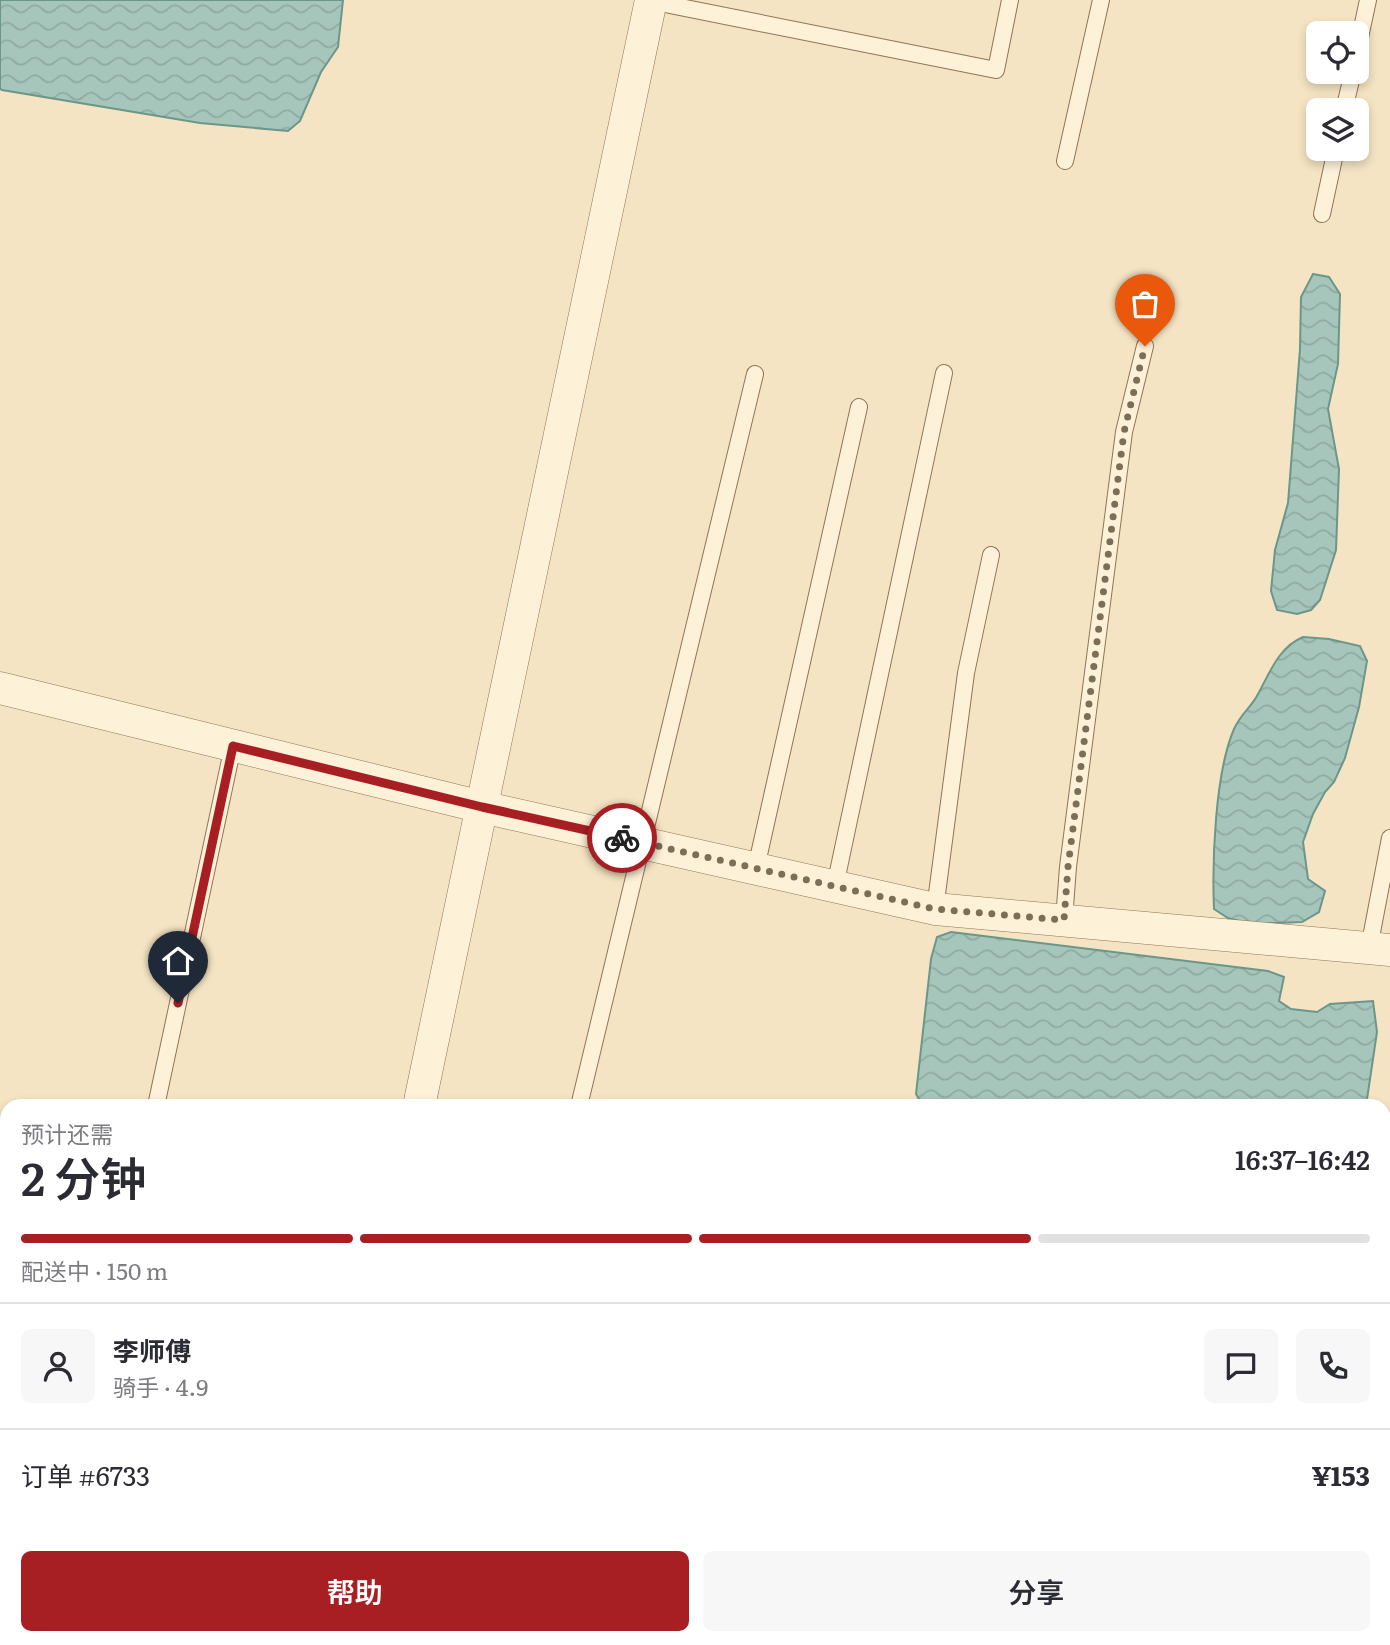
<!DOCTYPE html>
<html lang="zh">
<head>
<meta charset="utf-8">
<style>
	:root { --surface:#fff; --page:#f7f7f7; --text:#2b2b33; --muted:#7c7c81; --line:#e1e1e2; --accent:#a81f23 }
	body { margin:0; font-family:Literata,"Noto Sans SC",serif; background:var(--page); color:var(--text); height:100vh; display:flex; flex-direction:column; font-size:26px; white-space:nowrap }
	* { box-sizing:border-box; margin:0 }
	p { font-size:23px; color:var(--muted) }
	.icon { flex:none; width:38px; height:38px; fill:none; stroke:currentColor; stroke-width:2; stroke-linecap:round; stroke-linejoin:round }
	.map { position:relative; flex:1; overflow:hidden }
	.panel { position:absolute; left:0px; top:1099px; width:1391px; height:546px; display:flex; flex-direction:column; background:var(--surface); border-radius:21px 21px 0 0; box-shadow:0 4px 10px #0003 }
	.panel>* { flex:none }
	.fabs { position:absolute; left:1306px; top:21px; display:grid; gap:14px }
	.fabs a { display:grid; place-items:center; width:63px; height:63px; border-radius:10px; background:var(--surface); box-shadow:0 4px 10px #0003; font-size:35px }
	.pin { position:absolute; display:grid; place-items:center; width:60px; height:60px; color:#fff; margin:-72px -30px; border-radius:50% 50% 50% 0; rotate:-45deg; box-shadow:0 0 7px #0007 }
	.pin .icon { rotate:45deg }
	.courier { position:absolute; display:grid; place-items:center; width:70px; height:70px; margin:-35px; border:5px solid #a81f23; border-radius:50%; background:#fff; color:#222; box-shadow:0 2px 9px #0007 }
	.head em { font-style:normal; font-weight:600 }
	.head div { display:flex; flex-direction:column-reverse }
	.head { display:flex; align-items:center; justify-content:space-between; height:119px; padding:0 21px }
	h1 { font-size:46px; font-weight:600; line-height:52px }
	.bar { display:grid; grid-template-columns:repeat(4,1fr); gap:10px 7px; align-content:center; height:84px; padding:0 21px }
	.bar i { height:9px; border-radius:5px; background:var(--line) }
	.bar .current { background:var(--accent) }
	.bar p { grid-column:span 4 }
	.line { display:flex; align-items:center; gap:18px; padding:0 21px; border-top:2px solid var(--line) }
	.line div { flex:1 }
	.round { display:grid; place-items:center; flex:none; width:74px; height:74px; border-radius:10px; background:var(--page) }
	.cta { display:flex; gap:14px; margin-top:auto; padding:14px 21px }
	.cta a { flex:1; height:80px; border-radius:10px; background:var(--accent); color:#fff; font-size:28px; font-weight:600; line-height:80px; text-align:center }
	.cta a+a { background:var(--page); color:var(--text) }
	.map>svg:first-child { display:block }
	.water { fill:url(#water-waves); stroke:#6b968a; stroke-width:2 }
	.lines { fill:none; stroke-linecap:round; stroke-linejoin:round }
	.service-casing { stroke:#917457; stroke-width:18 }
	.minor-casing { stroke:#917457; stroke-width:33 }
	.secondary-casing { stroke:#73553a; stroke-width:40 }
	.service { stroke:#fdf1d8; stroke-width:16 }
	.minor { stroke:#fdf1d8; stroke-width:32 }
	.secondary { stroke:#fdf1d8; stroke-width:38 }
	.done { stroke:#7e6d57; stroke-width:7; stroke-dasharray:0 12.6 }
	.route { stroke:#a81f23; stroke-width:9 }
</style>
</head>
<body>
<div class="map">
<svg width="1390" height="1645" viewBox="0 0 1390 1645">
	<defs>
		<pattern id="water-waves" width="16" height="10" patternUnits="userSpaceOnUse" patternTransform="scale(1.75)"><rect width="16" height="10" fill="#a6c6bc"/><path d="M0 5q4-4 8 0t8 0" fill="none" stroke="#90aaa1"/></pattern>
	</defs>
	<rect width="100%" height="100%" fill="#f4e4c3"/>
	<!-- water -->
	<g class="water">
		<path d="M0 0H343L338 47 321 72 300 121 288 131 200 123 2 90 0 89Z"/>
		<path d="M1313 274 1329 277 1340 294 1338 364 1328 409 1339 469 1336 550 1320 600 1311 610 1297 614 1277 610 1271 591 1275 550 1288 503 1300 349 1301 297Z"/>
		<path d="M1303 637 1329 639 1360 646 1367 661 1359 707 1345 758 1334 782 1325 792 1313 814 1303 842 1308 879 1325 891 1319 912 1302 922 1250 924 1228 918 1214 909C1212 861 1215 773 1234 729 1242 712 1251 708 1258 694 1270 672 1279 647 1303 637Z"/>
		<path d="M951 932 1268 971 1284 977 1279 1001 1291 1009 1317 1012 1330 1004 1373 1001 1377 1032 1366 1106H923L916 1094 931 959 937 937Z"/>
	</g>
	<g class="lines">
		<!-- service casing -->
		<g class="service-casing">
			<g id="service">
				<path d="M650 1 996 70 1010 0"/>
				<path d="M1356 56 1368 0"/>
				<path d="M1344 110 1353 72"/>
				<path d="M1065 161 1101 0"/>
				<path d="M1322 214 1336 149"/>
				<path d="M756 868 859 407"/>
				<path d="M835 886 944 373"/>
				<path d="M935 909 966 673 991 555"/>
				<path d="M1064 920 1068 867 1124 432 1145 346"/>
				<path d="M1369 948 1390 838"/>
				<path d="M156 1106 233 746"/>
				<path d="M579 1106 755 374"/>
				<path d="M1384 1254 1390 1212"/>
				<path d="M57 1645 59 1638"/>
				<path d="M457 1645 458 1638"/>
				<path d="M567 1645 569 1638"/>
				<path d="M681 1645 682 1638"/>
				<path d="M790 1645 791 1638"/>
			</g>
		</g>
		<!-- minor casing -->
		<g class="minor-casing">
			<g id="minor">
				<path d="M0 688 482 807 935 909 1390 950"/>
				<path d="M419 1106 651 0"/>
				<path d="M306 1645 307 1638"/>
			</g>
		</g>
		<!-- secondary casing -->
		<g class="secondary-casing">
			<g id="secondary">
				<path d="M0 1600 7 1601"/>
				<path d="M164 1638 195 1645"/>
			</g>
		</g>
		<!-- service -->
		<use href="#service" class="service"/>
		<!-- minor -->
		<use href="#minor" class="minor"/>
		<!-- secondary -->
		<use href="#secondary" class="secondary"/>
	</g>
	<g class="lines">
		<!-- done -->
		<path class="done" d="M622 838 935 909 1064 920 1068 867 1124 432 1145 346"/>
		<!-- route -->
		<path class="route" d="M178 1003 233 746 482 807 622 838"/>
	</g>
</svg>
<div class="fabs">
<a><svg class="icon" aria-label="locate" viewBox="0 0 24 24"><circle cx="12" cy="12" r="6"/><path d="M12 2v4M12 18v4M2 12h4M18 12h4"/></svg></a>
<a><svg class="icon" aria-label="layers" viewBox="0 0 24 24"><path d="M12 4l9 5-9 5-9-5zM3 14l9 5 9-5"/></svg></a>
</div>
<div class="pin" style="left:1145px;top:346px;background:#ea580c"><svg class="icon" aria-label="bag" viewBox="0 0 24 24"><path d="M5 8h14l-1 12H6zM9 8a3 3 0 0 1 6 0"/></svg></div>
<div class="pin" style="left:178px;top:1003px;background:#1f2937"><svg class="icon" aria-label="home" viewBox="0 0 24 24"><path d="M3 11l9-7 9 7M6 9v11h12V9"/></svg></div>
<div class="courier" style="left:622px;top:838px"><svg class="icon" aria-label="bike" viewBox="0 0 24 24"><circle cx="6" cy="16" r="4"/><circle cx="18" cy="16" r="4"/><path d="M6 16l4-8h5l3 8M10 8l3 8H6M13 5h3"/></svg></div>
<section class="panel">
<div class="head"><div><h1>2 分钟</h1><p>预计还需</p></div><em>16:37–16:42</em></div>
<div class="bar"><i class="current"></i><i class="current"></i><i class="current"></i><i></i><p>配送中 · 150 m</p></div>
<div class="line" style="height:126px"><a class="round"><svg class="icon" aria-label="person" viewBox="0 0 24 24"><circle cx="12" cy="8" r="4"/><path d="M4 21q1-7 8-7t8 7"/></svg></a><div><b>李师傅</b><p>骑手 · 4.9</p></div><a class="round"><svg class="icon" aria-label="chat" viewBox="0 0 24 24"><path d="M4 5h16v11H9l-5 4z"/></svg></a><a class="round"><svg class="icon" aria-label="phone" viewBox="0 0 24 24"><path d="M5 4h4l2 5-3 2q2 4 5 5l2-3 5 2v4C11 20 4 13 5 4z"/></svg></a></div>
<div class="line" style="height:91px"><div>订单 #6733</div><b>¥153</b></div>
<div class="cta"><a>帮助</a><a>分享</a></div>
</section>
</div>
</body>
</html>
